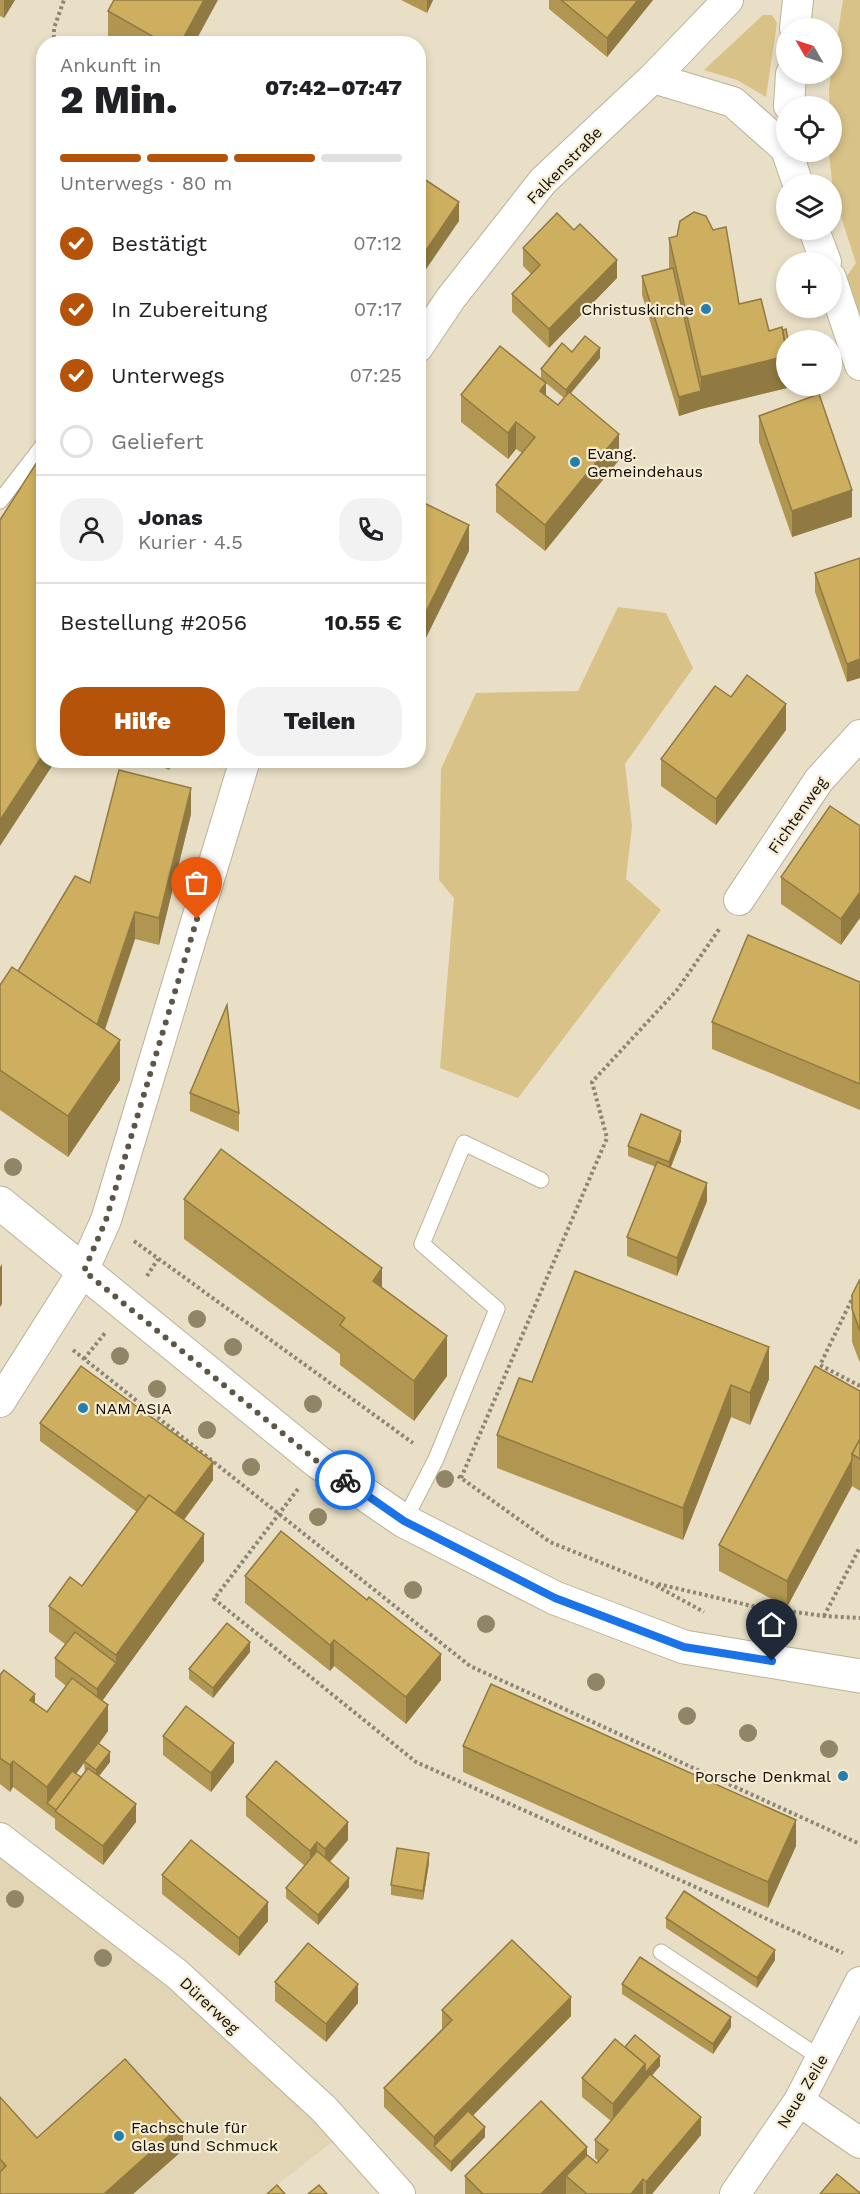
<!DOCTYPE html>
<html lang="de">
<head>
<meta charset="utf-8">
<style>
	:root { --surface:#fff; --page:#f2f2f2; --text:#202124; --muted:#757577; --line:#e0e0e0; --accent:#b45309 }
	body { margin:0; font-family:"Work Sans",sans-serif; background:var(--page); color:var(--text); height:100vh; display:flex; flex-direction:column; font-size:22px; white-space:nowrap }
	* { box-sizing:border-box; margin:0 }
	p { font-size:20px; color:var(--muted) }
	.icon { flex:none; width:33px; height:33px; fill:none; stroke:currentColor; stroke-width:2; stroke-linecap:round; stroke-linejoin:round }
	.map { position:relative; flex:1; overflow:hidden }
	.side { position:absolute; left:36px; top:36px; width:390px; height:732px; display:flex; flex-direction:column; background:var(--surface); border-radius:24px; box-shadow:0 3px 9px #0003 }
	.side>* { flex:none }
	.needle { width:39px; rotate:309deg }
	.tools { position:absolute; left:776px; top:18px; display:grid; gap:12px }
	.tools a { display:grid; place-items:center; width:66px; height:66px; border-radius:50%; background:var(--surface); box-shadow:0 3px 9px #0003; font-size:30px }
	.pin { position:absolute; display:grid; place-items:center; width:51px; height:51px; color:#fff; margin:-62px -26px; border-radius:50% 50% 50% 0; rotate:-45deg; box-shadow:0 0 6px #0007 }
	.pin .icon { rotate:45deg }
	.courier { position:absolute; display:grid; place-items:center; width:60px; height:60px; margin:-30px; border:4px solid #1a73e8; border-radius:50%; background:#fff; color:#222; box-shadow:0 2px 8px #0007 }
	.head em { font-style:normal; font-weight:800 }
	.head div { display:flex; flex-direction:column-reverse }
	.head { display:flex; align-items:center; justify-content:space-between; height:102px; padding:0 24px }
	h1 { font-size:39px; font-weight:800; line-height:45px }
	.bar { display:grid; grid-template-columns:repeat(4,1fr); gap:9px 6px; align-content:center; height:72px; padding:0 24px }
	.bar i { height:8px; border-radius:4px; background:var(--line) }
	.bar .on { background:var(--accent) }
	.bar p { grid-column:span 4 }
	.line { display:flex; align-items:center; gap:15px; padding:0 24px; border-top:2px solid var(--line) }
	.line div { flex:1 }
	.round { display:grid; place-items:center; flex:none; width:63px; height:63px; border-radius:24px; background:var(--page) }
	ol { padding:0 24px; list-style:none }
	li { display:flex; align-items:center; gap:18px; height:66px }
	li p { margin-inline-start:auto }
	li .icon { padding:6px; border-radius:50%; background:var(--accent); color:#fff; stroke-width:4 }
	li:last-child { color:var(--muted) }
	li i { width:33px; height:33px; border:3px solid var(--line); border-radius:50% }
	.cta { display:flex; gap:12px; margin-top:auto; padding:12px 24px }
	.cta a { flex:1; height:69px; border-radius:24px; background:var(--accent); color:#fff; font-size:24px; font-weight:800; line-height:69px; text-align:center }
	.cta a+a { background:var(--page); color:var(--text) }
	.map>svg:first-child { display:block }
	.built { fill:#e2d5b5 }
	.green { fill:#d8c288 }
	.lines { fill:none; stroke-linecap:round; stroke-linejoin:round }
	.lane-casing { stroke:#bbb29a; stroke-width:17 }
	.street-casing { stroke:#bbb29a; stroke-width:32 }
	.secondary-casing { stroke:#bbb29a; stroke-width:35 }
	.path { stroke:#8d8674; stroke-width:4; stroke-dasharray:3 3; stroke-linecap:butt }
	.lane { stroke:#fff; stroke-width:15 }
	.street { stroke:#fff; stroke-width:30 }
	.secondary { stroke:#fff; stroke-width:33 }
	.tree { fill:#908566 }
	.wall { fill:#b19652; fill-rule:evenodd }
	.shaded-wall { fill:#907a42 }
	.building { fill:#ceaf5f; stroke:#907a42; stroke-width:1.5 }
	.done { stroke:#5c5649; stroke-width:6; stroke-dasharray:0 10.8 }
	.route { stroke:#1a73e8; stroke-width:8 }
	.poi-dot { fill:#247fad; stroke:#f6ecd3; stroke-width:2 }
	.labels { text-anchor:middle; stroke-width:4.5; stroke-linejoin:round; paint-order:stroke }
	.street-label { font-size:16px; fill:#100d05; stroke:#f6ecd3 }
	.poi-label { font-size:16px; fill:#100d05; stroke:#f6ecd3; text-anchor:start }
</style>
</head>
<body>
<div class="map">
<svg width="860" height="2194" viewBox="0 0 860 2194">
	<rect width="100%" height="100%" fill="#e9dfc6"/>
	<!-- built -->
	<path class="built" d="M0 1853 162 1976 335 2140 265 2194H0Z"/>
	<!-- green -->
	<g class="green">
		<path d="M843 0H860V344L842 283 856 263 833 192 829 152H831L829 89Z"/>
		<path d="M763 15H772L777 23 766 97 737 80 704 70Z"/>
		<path d="M618 607 666 613 693 668 625 764 632 826 626 879 661 910 518 1098 440 1068 454 898 439 880 441 769 476 693 578 691Z"/>
	</g>
	<g class="lines">
		<!-- lane casing -->
		<g class="lane-casing">
			<g id="lane">
				<path d="M0 501 44 444"/>
				<path d="M404 1521 436 1459 497 1309 422 1244 464 1143 541 1180"/>
				<path d="M661 1952 822 2059"/>
			</g>
		</g>
		<!-- street casing -->
		<g class="street-casing">
			<g id="street">
				<path d="M795 28 798 0"/>
				<path d="M653 78 733 102 786 149"/>
				<path d="M789 106 791 74"/>
				<path d="M787 152 798 184"/>
				<path d="M814 230 826 262"/>
				<path d="M831 278 860 365"/>
				<path d="M418 347 451 298 543 181 653 78 728 0"/>
				<path d="M739 900 819 780 860 735"/>
				<path d="M0 1402 83 1271 106 1220 245 760"/>
				<path d="M0 1838 177 1974 324 2109 400 2194"/>
				<path d="M799 2101 860 2143"/>
				<path d="M735 2194 799 2101 860 1982"/>
			</g>
		</g>
		<!-- secondary casing -->
		<g class="secondary-casing">
			<path id="secondary" d="M0 1203 318 1462 404 1521 555 1598 684 1647 860 1676"/>
		</g>
		<!-- path -->
		<g class="path">
			<path d="M54 44V28L64 0"/>
			<path d="M134 1241 413 1443"/>
			<path d="M147 1276 158 1259"/>
			<path d="M854 1295 820 1365 860 1386"/>
			<path d="M73 1350 470 1666 860 1844"/>
			<path d="M84 1359 105 1333"/>
			<path d="M458 1476 550 1542 651 1583 704 1612"/>
			<path d="M461 1478 607 1138 592 1082 677 990 720 928"/>
			<path d="M298 1489 214 1599 416 1762 843 1953"/>
			<path d="M658 1584 752 1606 824 1616 860 1618"/>
			<path d="M824 1616 860 1547"/>
		</g>
		<!-- lane -->
		<use href="#lane" class="lane"/>
		<!-- street -->
		<use href="#street" class="street"/>
		<!-- secondary -->
		<use href="#secondary" class="secondary"/>
	</g>
	<!-- trees -->
	<g class="tree">
		<circle cx="13" cy="1167" r="9"/>
		<circle cx="197" cy="1319" r="9"/>
		<circle cx="233" cy="1347" r="9"/>
		<circle cx="120" cy="1356" r="9"/>
		<circle cx="157" cy="1389" r="9"/>
		<circle cx="313" cy="1404" r="9"/>
		<circle cx="207" cy="1430" r="9"/>
		<circle cx="251" cy="1467" r="9"/>
		<circle cx="445" cy="1479" r="9"/>
		<circle cx="318" cy="1517" r="9"/>
		<circle cx="413" cy="1590" r="9"/>
		<circle cx="486" cy="1624" r="9"/>
		<circle cx="596" cy="1682" r="9"/>
		<circle cx="687" cy="1716" r="9"/>
		<circle cx="748" cy="1733" r="9"/>
		<circle cx="829" cy="1749" r="9"/>
		<circle cx="15" cy="1899" r="9"/>
		<circle cx="103" cy="1958" r="9"/>
	</g>
	<!-- wall -->
	<g class="wall">
		<path d="M0 0H15L4 18 0 16Z"/>
		<path d="M401 0H433L427 13Z"/>
		<path d="M549 0H653L607 57 549 9Z"/>
		<path d="M108 11 194 44H119L108 38Z"/>
		<path d="M574 230 617 278 549 348 512 312V294L531 274 523 266V248Z"/>
		<path d="M669 238 769 331 786 340 787 388 701 409 679 416 642 295V276L669 270Z"/>
		<path d="M572 352 600 358 570 394 619 460 545 551 496 512V485L522 453 516 449 508 459 461 422V395H546L558 405 564 398 541 379V369Z"/>
		<path d="M759 416 852 517 792 537 759 442Z"/>
		<path d="M860 558 847 682 815 592V573Z"/>
		<path d="M786 730 716 825 661 786V759Z"/>
		<path d="M147 760H173L169 770Z"/>
		<path d="M191 814 159 945 135 939 105 1030 120 1080 68 1157 0 1110V985L18 971 90 883Z"/>
		<path d="M860 826 841 945 781 904V877Z"/>
		<path d="M860 982V1110L712 1049V1022Z"/>
		<path d="M190 1093 239 1113V1132L190 1111Z"/>
		<path d="M681 1141 670 1168 707 1201 677 1276 627 1256V1237L656 1167 628 1156V1146Z"/>
		<path d="M184 1199 382 1288 447 1376 414 1421 340 1365V1354L184 1239Z"/>
		<path d="M860 1279V1363L852 1342V1309Z"/>
		<path d="M769 1379 750 1425 731 1417 683 1540 497 1468V1435L532 1382Z"/>
		<path d="M860 1391V1491L852 1486 787 1607 719 1571V1545Z"/>
		<path d="M40 1423 213 1480 184 1520 204 1561 102 1701 108 1731 99 1744 110 1762 99 1776 136 1822 103 1865 55 1829V1819L13 1787 10 1792 0 1784V1675L47 1712 66 1686 55 1677V1658L65 1644 49 1632V1606L82 1586 137 1512 40 1441ZM84 1763 85 1772 81 1777 76 1774Z"/>
		<path d="M245 1576 441 1680 406 1724 334 1666 330 1671 245 1603Z"/>
		<path d="M250 1652 213 1698 189 1679V1669Z"/>
		<path d="M163 1736 234 1762 211 1792 163 1755Z"/>
		<path d="M463 1746 796 1846 768 1908 463 1772Z"/>
		<path d="M246 1797 348 1840 330 1862 349 1887 318 1925 286 1898V1888L305 1866 246 1816Z"/>
		<path d="M429 1863 423 1900 391 1895V1885Z"/>
		<path d="M162 1875 268 1921 239 1956 162 1894Z"/>
		<path d="M666 1918 775 1960 757 1988 666 1928Z"/>
		<path d="M275 1982 358 2003 326 2042 275 2001Z"/>
		<path d="M622 1984 731 2027 713 2054 622 1994Z"/>
		<path d="M442 2010 571 2016 473 2115 485 2137 451 2172 384 2107V2088L442 2029Z"/>
		<path d="M625 2047 660 2066 652 2075 701 2135 652 2194H465V2176L587 2155 597 2163 598 2161 595 2158V2140L611 2121 582 2097V2078Z"/>
		<path d="M0 2097 37 2138 183 2150 133 2194H0Z"/>
	</g>
	<!-- shaded-wall -->
	<g class="shaded-wall">
		<path d="M4 0H15L4 18Z"/>
		<path d="M204 0H218L194 44H180Z"/>
		<path d="M427 0H433L427 13Z"/>
		<path d="M638 0H653L607 57V38Z"/>
		<path d="M459 202V221L418 281V262Z"/>
		<path d="M617 260V278L549 348V329Z"/>
		<path d="M600 348V358L566 399V390Z"/>
		<path d="M786 349V386H787V388L701 409V377Z"/>
		<path d="M546 383V410L540 391Z"/>
		<path d="M701 391V409L679 416V397Z"/>
		<path d="M516 422V449L508 459V433Z"/>
		<path d="M619 434V460L545 551V525Z"/>
		<path d="M852 490V517L792 537V511Z"/>
		<path d="M469 525V551L418 654V628Z"/>
		<path d="M860 659V678L847 682V664Z"/>
		<path d="M786 704V730L716 825V799Z"/>
		<path d="M44 753V760H56L0 846V820Z"/>
		<path d="M169 760H173L169 770Z"/>
		<path d="M191 788V814L159 945V918Z"/>
		<path d="M860 892V918L841 945V919Z"/>
		<path d="M135 912V939L94 1061V1035Z"/>
		<path d="M120 1040V1080L68 1157V1116Z"/>
		<path d="M681 1131V1141L669 1172V1162Z"/>
		<path d="M707 1183V1201L677 1276V1258Z"/>
		<path d="M2 1264V1304L0 1307V1267Z"/>
		<path d="M382 1268V1309L373 1281Z"/>
		<path d="M447 1336V1376L414 1421V1381Z"/>
		<path d="M769 1347V1379L750 1425V1393Z"/>
		<path d="M731 1385V1417L683 1540V1508Z"/>
		<path d="M852 1460V1486L787 1607V1581Z"/>
		<path d="M213 1462V1480L171 1537V1518Z"/>
		<path d="M204 1534V1561L97 1708V1689L116 1663V1655Z"/>
		<path d="M334 1640V1666L330 1671V1645Z"/>
		<path d="M250 1642V1652L213 1698V1688Z"/>
		<path d="M441 1654V1680L406 1724V1697Z"/>
		<path d="M35 1694V1720L30 1700Z"/>
		<path d="M108 1705V1731L85 1762 84 1761V1763L52 1807 47 1803V1787Z"/>
		<path d="M234 1743V1762L211 1792V1773Z"/>
		<path d="M110 1752V1762L96 1780V1770Z"/>
		<path d="M13 1761V1787L10 1792V1765Z"/>
		<path d="M136 1804V1822L103 1865V1846Z"/>
		<path d="M796 1820V1846L768 1908V1882Z"/>
		<path d="M348 1822V1840L325 1867V1849Z"/>
		<path d="M317 1842V1861L310 1870V1851Z"/>
		<path d="M429 1853V1863L423 1900V1891Z"/>
		<path d="M349 1878V1887L318 1925V1915Z"/>
		<path d="M268 1902V1921L239 1956V1938Z"/>
		<path d="M775 1950V1960L757 1988V1978Z"/>
		<path d="M358 1984V2003L326 2042V2024Z"/>
		<path d="M571 1997V2016L438 2151 434 2146V2137Z"/>
		<path d="M731 2017V2027L713 2054V2044Z"/>
		<path d="M660 2056V2066L613 2122V2104L645 2064Z"/>
		<path d="M701 2117V2135L652 2194H646V2182Z"/>
		<path d="M183 2123V2150L133 2194H104Z"/>
		<path d="M485 2127V2137L451 2172V2162Z"/>
		<path d="M587 2147V2173L566 2176V2194H541Z"/>
		<path d="M643 2179V2194H631Z"/>
	</g>
	<!-- building -->
	<g class="building">
		<path d="M114 0H204L180 44H166L108 11Z"/>
		<path d="M561 0H638L607 38Z"/>
		<path d="M418 175 459 202 418 262Z"/>
		<path d="M694 212 706 216 713 230 726 227 739 304 761 299 769 331 782 327 786 350V356L701 377 669 238 677 236 680 221Z"/>
		<path d="M557 213 574 230 580 224 617 260 549 329 512 294 540 265 523 248Z"/>
		<path d="M673 268 701 391 679 397 642 276Z"/>
		<path d="M786 329 788 340H786V349L783 330Z"/>
		<path d="M585 336 600 348 566 390 541 369 562 343 572 352Z"/>
		<path d="M500 346 546 383 540 391 558 405 569 392 619 434 545 525 496 485 535 437 516 422 508 433 461 395Z"/>
		<path d="M819 394 852 490 792 511 759 416Z"/>
		<path d="M44 451V753L0 820V520Z"/>
		<path d="M418 500 469 525 418 628Z"/>
		<path d="M860 558V659L847 664 815 573Z"/>
		<path d="M747 675 786 704 716 799 661 759 715 686 731 697Z"/>
		<path d="M119 770 191 788 159 918 135 912 97 1025 18 971 75 876 90 883Z"/>
		<path d="M830 806 860 826V892L841 919 781 877Z"/>
		<path d="M748 935 860 982V1084L712 1022Z"/>
		<path d="M12 967 120 1040 68 1116 0 1070V985Z"/>
		<path d="M227 1005 239 1113 190 1093Z"/>
		<path d="M641 1114 681 1131 669 1162 628 1146Z"/>
		<path d="M221 1149 382 1268 373 1281 447 1336 414 1381 340 1325 345 1318 184 1199Z"/>
		<path d="M657 1162 707 1183 677 1258 627 1237Z"/>
		<path d="M575 1271 769 1347 750 1393 731 1385 683 1508 497 1435 519 1378 532 1382Z"/>
		<path d="M860 1279V1331L852 1309V1295Z"/>
		<path d="M81 1366 213 1462 175 1513 149 1495 146 1499 40 1423Z"/>
		<path d="M815 1366 860 1391V1439L852 1454V1460L787 1581 719 1545Z"/>
		<path d="M860 1439V1459L852 1454Z"/>
		<path d="M149 1495 204 1534 116 1655 49 1606 70 1577 82 1586Z"/>
		<path d="M281 1531 367 1600 369 1597 441 1654 406 1697 334 1640 330 1645 245 1576Z"/>
		<path d="M227 1623 250 1642 213 1688 189 1669Z"/>
		<path d="M75 1632 116 1663 97 1689 55 1658Z"/>
		<path d="M4 1670 35 1694 30 1700 47 1712 72 1678 108 1705 47 1787 13 1761 10 1765 0 1758V1675Z"/>
		<path d="M491 1684 796 1820 768 1882 463 1746Z"/>
		<path d="M186 1706 234 1743 211 1773 163 1736Z"/>
		<path d="M98 1743 110 1752 96 1770 84 1761Z"/>
		<path d="M276 1761 348 1822 325 1849 317 1842 310 1851 246 1797Z"/>
		<path d="M88 1768 136 1804 103 1846 55 1811Z"/>
		<path d="M72 1771 81 1777 56 1810 47 1803Z"/>
		<path d="M191 1840 268 1902 239 1938 162 1875Z"/>
		<path d="M397 1848 429 1853 423 1891 391 1885Z"/>
		<path d="M317 1851 349 1878 318 1915 286 1888Z"/>
		<path d="M684 1891 775 1950 757 1978 666 1918Z"/>
		<path d="M512 1940 571 1997 434 2137 384 2088 452 2020 442 2010Z"/>
		<path d="M308 1943 358 1984 326 2024 275 1982Z"/>
		<path d="M640 1957 731 2017 713 2044 622 1984Z"/>
		<path d="M635 2035 660 2056 645 2073V2064L625 2047Z"/>
		<path d="M615 2039 645 2064 613 2104 582 2078Z"/>
		<path d="M125 2059 183 2123 104 2194H0V2172L6 2166 0 2159V2097L37 2138Z"/>
		<path d="M650 2074 701 2117 646 2182 643 2179 631 2194H587L566 2176 587 2155 597 2163 608 2150 595 2140Z"/>
		<path d="M541 2101 587 2147 541 2194H483L465 2176Z"/>
		<path d="M468 2111 485 2127 451 2162 434 2146Z"/>
		<path d="M837 2174 860 2193V2194H820Z"/>
		<path d="M277 2185 285 2194H267Z"/>
		<path d="M319 2185 327 2194H308Z"/>
	</g>
	<g class="lines">
		<!-- done -->
		<path class="done" d="M197 919 106 1220 84 1271 318 1462 345 1480"/>
		<!-- route -->
		<path class="route" d="M345 1480 404 1521 555 1598 684 1647 772 1661"/>
	</g>
	<!-- markers -->
	<g class="poi-dot">
		<circle cx="706" cy="309" r="6"/>
		<circle cx="575" cy="462" r="6"/>
		<circle cx="83" cy="1408" r="6"/>
		<circle cx="843" cy="1776" r="6"/>
		<circle cx="119" cy="2136" r="6"/>
	</g>
	<g class="labels">
		<!-- street labels -->
		<g class="street-label">
			<text transform="translate(564 165) rotate(-46)" y="6">Falkenstraße</text>
			<text transform="translate(797 815) rotate(-55)" y="6">Fichtenweg</text>
			<text transform="translate(210 2005) rotate(43)" y="6">Dürerweg</text>
			<text transform="translate(802 2091) rotate(-59)" y="6">Neue Zeile</text>
		</g>
		<!-- poi labels -->
		<g class="poi-label">
			<text x="694" y="315" text-anchor="end">Christuskirche</text>
			<text x="587" y="459">Evang.<tspan x="587" dy="18">Gemeindehaus</tspan></text>
			<text x="95" y="1414">NAM ASIA</text>
			<text x="831" y="1782" text-anchor="end">Porsche Denkmal</text>
			<text x="131" y="2133">Fachschule für<tspan x="131" dy="18">Glas und Schmuck</tspan></text>
		</g>
	</g>
</svg>
<div class="tools">
<a><svg class="needle" viewBox="-14 -14 28 28"><path d="M0-13l5 13h-10z" fill="#e53935"/><path d="M0 13l5-13h-10z" fill="#757577"/></svg></a>
<a><svg class="icon" aria-label="locate" viewBox="0 0 24 24"><circle cx="12" cy="12" r="6"/><path d="M12 2v4M12 18v4M2 12h4M18 12h4"/></svg></a>
<a><svg class="icon" aria-label="layers" viewBox="0 0 24 24"><path d="M12 4l9 5-9 5-9-5zM3 14l9 5 9-5"/></svg></a>
<a>+</a>
<a>−</a>
</div>
<div class="pin" style="left:197px;top:919px;background:#ea580c"><svg class="icon" aria-label="bag" viewBox="0 0 24 24"><path d="M5 8h14l-1 12H6zM9 8a3 3 0 0 1 6 0"/></svg></div>
<div class="pin" style="left:772px;top:1661px;background:#1f2937"><svg class="icon" aria-label="home" viewBox="0 0 24 24"><path d="M3 11l9-7 9 7M6 9v11h12V9"/></svg></div>
<div class="courier" style="left:345px;top:1480px"><svg class="icon" aria-label="bike" viewBox="0 0 24 24"><circle cx="6" cy="16" r="4"/><circle cx="18" cy="16" r="4"/><path d="M6 16l4-8h5l3 8M10 8l3 8H6M13 5h3"/></svg></div>
<section class="side">
<div class="head"><div><h1>2 Min.</h1><p>Ankunft in</p></div><em>07:42–07:47</em></div>
<div class="bar"><i class="on"></i><i class="on"></i><i class="on"></i><i></i><p>Unterwegs · 80 m</p></div>
<ol>
<li><svg class="icon" aria-label="check" viewBox="0 0 24 24"><path d="M5 12l5 5 9-10"/></svg>Bestätigt<p>07:12</p></li>
<li><svg class="icon" aria-label="check" viewBox="0 0 24 24"><path d="M5 12l5 5 9-10"/></svg>In Zubereitung<p>07:17</p></li>
<li><svg class="icon" aria-label="check" viewBox="0 0 24 24"><path d="M5 12l5 5 9-10"/></svg>Unterwegs<p>07:25</p></li>
<li><i></i>Geliefert</li>
</ol>
<div class="line" style="height:108px"><a class="round"><svg class="icon" aria-label="person" viewBox="0 0 24 24"><circle cx="12" cy="8" r="4"/><path d="M4 21q1-7 8-7t8 7"/></svg></a><div><b>Jonas</b><p>Kurier · 4.5</p></div><a class="round"><svg class="icon" aria-label="phone" viewBox="0 0 24 24"><path d="M5 4h4l2 5-3 2q2 4 5 5l2-3 5 2v4C11 20 4 13 5 4z"/></svg></a></div>
<div class="line" style="height:78px"><div>Bestellung #2056</div><b>10.55 €</b></div>
<div class="cta"><a>Hilfe</a><a>Teilen</a></div>
</section>
</div>
</body>
</html>
